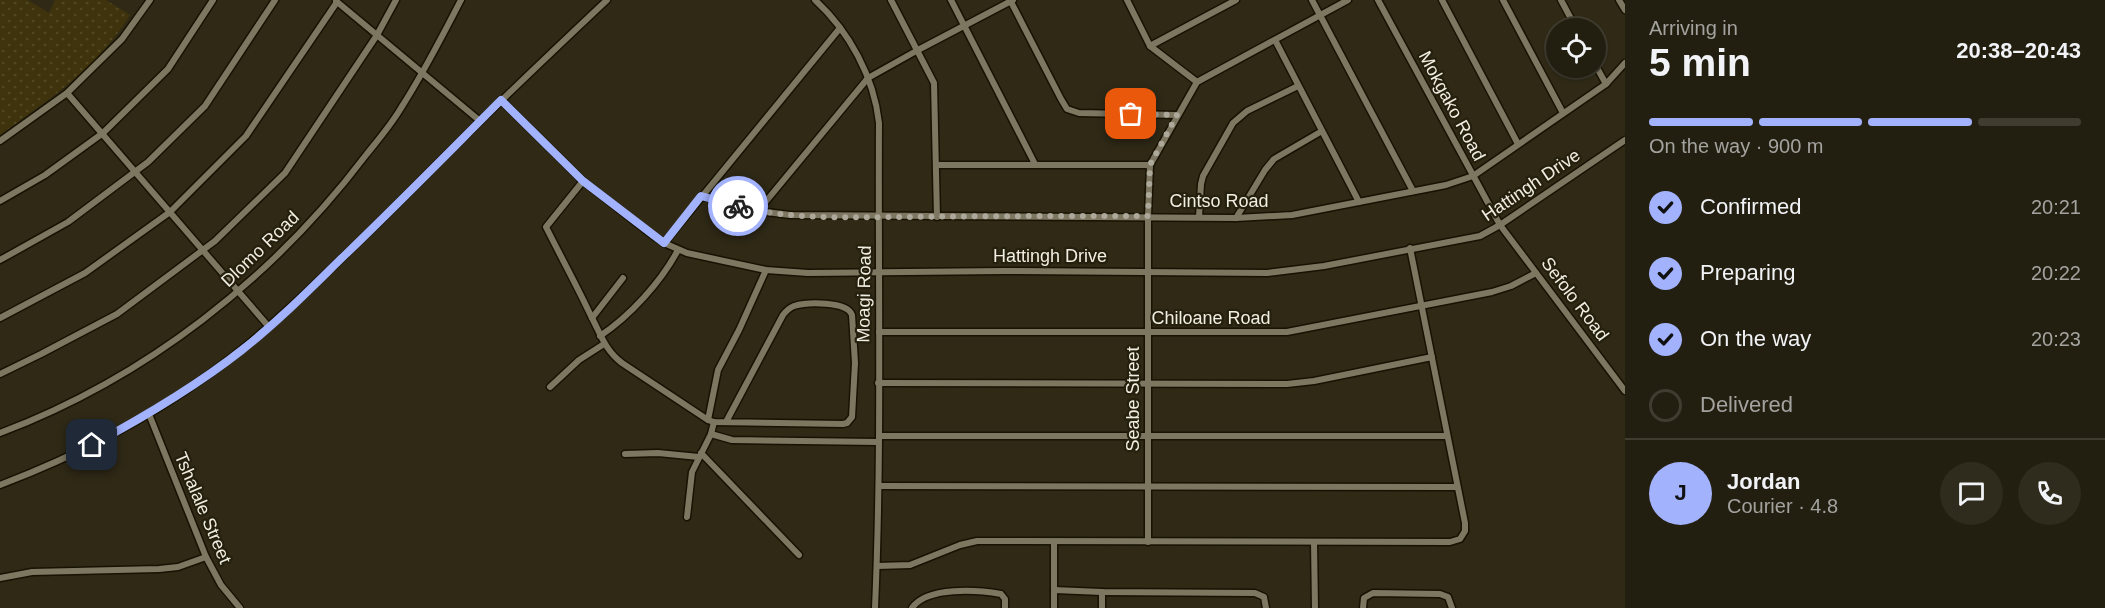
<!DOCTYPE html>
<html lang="en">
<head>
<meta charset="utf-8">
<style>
	:root { --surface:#231f10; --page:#2f2c1e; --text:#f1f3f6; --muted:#a3a29f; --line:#403d30; --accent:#a2b2fd }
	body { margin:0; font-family:Arial,sans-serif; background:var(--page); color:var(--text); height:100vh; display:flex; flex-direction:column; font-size:22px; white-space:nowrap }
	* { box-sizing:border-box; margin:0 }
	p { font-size:20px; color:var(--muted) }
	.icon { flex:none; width:33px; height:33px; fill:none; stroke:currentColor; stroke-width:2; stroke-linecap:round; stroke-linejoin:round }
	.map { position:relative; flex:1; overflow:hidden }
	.sheet { display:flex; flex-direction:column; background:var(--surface); width:480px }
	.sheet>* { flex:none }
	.buttons { position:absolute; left:1546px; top:18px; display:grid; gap:12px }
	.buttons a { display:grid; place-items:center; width:60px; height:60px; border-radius:50%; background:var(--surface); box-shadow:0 2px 4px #0004,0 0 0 2px var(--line); font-size:30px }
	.pin { position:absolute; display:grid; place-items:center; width:51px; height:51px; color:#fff; margin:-26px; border-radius:12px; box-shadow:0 3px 9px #0006 }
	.courier { position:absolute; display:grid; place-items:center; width:60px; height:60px; margin:-30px; border:4px solid #a2b2fd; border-radius:50%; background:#fff; color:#222; box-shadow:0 2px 8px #0007 }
	.overview em { font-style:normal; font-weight:700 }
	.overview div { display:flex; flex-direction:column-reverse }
	.overview { display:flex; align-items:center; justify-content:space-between; height:102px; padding:0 24px }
	h1 { font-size:39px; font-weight:700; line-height:45px }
	.bar { display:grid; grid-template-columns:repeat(4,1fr); gap:9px 6px; align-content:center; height:72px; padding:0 24px }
	.bar i { height:8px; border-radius:4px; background:var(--line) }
	.bar .on { background:var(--accent) }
	.bar p { grid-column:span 4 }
	.line { display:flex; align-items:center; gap:15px; padding:0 24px; border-top:2px solid var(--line) }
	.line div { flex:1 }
	.round { display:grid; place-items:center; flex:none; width:63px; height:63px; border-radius:32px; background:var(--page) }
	ol { padding:0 24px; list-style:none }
	li { display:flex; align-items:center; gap:18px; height:66px }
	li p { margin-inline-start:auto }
	li .icon { padding:6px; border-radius:50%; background:var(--accent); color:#111; stroke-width:4 }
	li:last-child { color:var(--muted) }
	li i { width:33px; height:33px; border:3px solid var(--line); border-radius:50% }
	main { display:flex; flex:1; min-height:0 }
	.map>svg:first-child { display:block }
	.green { fill:url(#green-dots) }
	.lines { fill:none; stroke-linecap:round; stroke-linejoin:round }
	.minor-casing { stroke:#171202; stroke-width:9 }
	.minor { stroke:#7d7761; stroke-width:6 }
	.done { stroke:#aca89a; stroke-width:6; stroke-dasharray:0 10.8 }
	.route { stroke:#a2b2fd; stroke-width:8 }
	.labels { text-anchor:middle; stroke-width:4.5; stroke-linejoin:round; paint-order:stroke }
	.street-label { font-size:18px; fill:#f0ede1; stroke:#25200d }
</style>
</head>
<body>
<main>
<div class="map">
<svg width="1625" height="608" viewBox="0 0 1625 608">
	<defs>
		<pattern id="green-dots" width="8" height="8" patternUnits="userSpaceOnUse" patternTransform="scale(1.5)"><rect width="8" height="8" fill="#3e330c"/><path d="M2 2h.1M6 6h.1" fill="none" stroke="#514723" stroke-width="1.8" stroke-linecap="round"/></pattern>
	</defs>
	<rect width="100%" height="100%" fill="#2f2916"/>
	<!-- green -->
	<path class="green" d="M0 0H28L49 13 55 0H106L130 15C97 68 50 99 0 135Z"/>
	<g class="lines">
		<!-- minor casing -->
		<g class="minor-casing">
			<g id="minor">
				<path d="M815 0C849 31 874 77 879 123 878 284 882 446 875 608"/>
				<path d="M891 0 934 83 937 217"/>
				<path d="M951 0 1035 164"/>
				<path d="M1010 0 1061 99 1067 109 1079 113 1177 115"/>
				<path d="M1127 0 1150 46 1197 82"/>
				<path d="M1312 0 1413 191"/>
				<path d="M1378 0 1500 225 1625 391"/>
				<path d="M1442 0 1518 144"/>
				<path d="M1503 0 1563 113"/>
				<path d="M1561 0 1576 28"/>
				<path d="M1619 0 1625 10"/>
				<path d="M336 1 480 121"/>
				<path d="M1275 40 1359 202"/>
				<path d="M1150 46 1236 0"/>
				<path d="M1596 66 1606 84"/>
				<path d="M67 93 269 327"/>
				<path d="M501 100 583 181 652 235 664 243 687 253 766 270 808 273 1004 271 1267 273 1324 266 1480 236 1500 225 1625 140"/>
				<path d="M0 141 67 93 122 39 150 0"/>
				<path d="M936 165H1150"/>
				<path d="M583 181 546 227C561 257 577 286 591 316 601 335 605 350 622 363L708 420"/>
				<path d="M701 196 758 211 790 215 1236 218 1292 215 1446 185 1473 176 1606 84 1625 63"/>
				<path d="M0 201 45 175 103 133 168 69 213 0"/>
				<path d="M758 211 868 78 918 50 1013 0"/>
				<path d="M1199 217 1201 184 1203 176 1233 123 1247 111 1298 86"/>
				<path d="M1236 218 1265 170 1274 159 1322 131"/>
				<path d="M664 243 840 28"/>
				<path d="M0 260 68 222 148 162 205 106 275 0"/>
				<path d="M0 318 85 273 170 212 246 136 337 2"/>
				<path d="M592 318 623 278"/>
				<path d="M879 332H1287L1492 292 1511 286 1536 273"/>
				<path d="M600 336C630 316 661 282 678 250"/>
				<path d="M0 374 41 354 117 314 215 241 285 173 377 35 396 0"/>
				<path d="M878 383 1287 384 1314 381 1432 357"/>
				<path d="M550 387 579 360 604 344"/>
				<path d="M149 414 206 557 221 585 240 608"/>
				<path d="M726 422 783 315C786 311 789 308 794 306 807 302 847 301 852 315L855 363 852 417 847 423 843 424 714 422 708 420 718 370 739 330 766 270"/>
				<path d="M0 433C146 378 272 279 366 155 378 140 391 125 401 108 423 74 442 37 461 0"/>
				<path d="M711 434 732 440 878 442"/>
				<path d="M879 436H1446"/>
				<path d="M701 453 799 555"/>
				<path d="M625 454 658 453 699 457"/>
				<path d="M0 485C73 457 145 421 208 375 268 332 320 279 373 228 417 185 458 142 502 100 537 66 572 33 607 0"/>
				<path d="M879 486 1457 487"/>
				<path d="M687 517 692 472 711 434 714 422"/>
				<path d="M1054 542V608"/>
				<path d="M1148 542V216L1150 165 1197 82 1348 0"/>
				<path d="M1314 542 1315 608"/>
				<path d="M877 566 910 565 960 545 977 541 1450 542 1460 539 1465 531V523L1410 248"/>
				<path d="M0 578 32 572 159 569 178 567 206 557"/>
				<path d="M1054 590 1102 592 1255 593 1264 597 1266 608"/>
				<path d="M912 608C927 586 978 590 1001 594L1005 599V608"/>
				<path d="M1102 608V592"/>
				<path d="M1363 608 1364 598 1373 593 1440 594 1448 597 1452 608"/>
			</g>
		</g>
		<!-- minor -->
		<use href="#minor" class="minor"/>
	</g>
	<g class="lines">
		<!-- done -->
		<path class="done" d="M738 206C788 220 850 217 901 217 983 216 1066 216 1148 216L1150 165 1177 115 1131 114"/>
		<!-- route -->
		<path class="route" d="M92 445C144 417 195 387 242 350 279 321 312 287 346 254 398 204 449 152 501 100L583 181 664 243 701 196 738 206"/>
	</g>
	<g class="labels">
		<!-- street labels -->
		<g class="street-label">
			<text transform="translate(1452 106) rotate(62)" y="6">Mokgako Road</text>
			<text transform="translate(1531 185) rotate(-34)" y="6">Hattingh Drive</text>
			<text x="1219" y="207">Cintso Road</text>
			<text transform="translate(260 249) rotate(-44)" y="6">Dlomo Road</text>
			<text x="1050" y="262">Hattingh Drive</text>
			<text transform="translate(864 294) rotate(-89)" y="6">Moagi Road</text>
			<text transform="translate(1575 299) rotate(53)" y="6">Sefolo Road</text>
			<text x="1211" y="324">Chiloane Road</text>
			<text transform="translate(1133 399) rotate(-90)" y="6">Seabe Street</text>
			<text transform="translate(203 508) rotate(67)" y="6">Tshalale Street</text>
		</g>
	</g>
</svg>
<div class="buttons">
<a><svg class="icon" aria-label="locate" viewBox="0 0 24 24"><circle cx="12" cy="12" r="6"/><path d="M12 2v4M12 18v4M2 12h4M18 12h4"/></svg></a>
</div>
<div class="pin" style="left:1131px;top:114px;background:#ea580c"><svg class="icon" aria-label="bag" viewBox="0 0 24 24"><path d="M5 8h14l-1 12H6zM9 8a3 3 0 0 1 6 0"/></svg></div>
<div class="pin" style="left:92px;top:445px;background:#1f2937"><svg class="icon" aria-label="home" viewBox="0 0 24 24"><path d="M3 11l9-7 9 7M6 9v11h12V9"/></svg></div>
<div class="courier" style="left:738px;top:206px"><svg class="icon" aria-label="bike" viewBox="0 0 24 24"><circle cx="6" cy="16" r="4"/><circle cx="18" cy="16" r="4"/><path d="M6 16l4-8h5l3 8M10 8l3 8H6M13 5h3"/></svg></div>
</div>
<section class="sheet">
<div class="overview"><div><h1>5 min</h1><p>Arriving in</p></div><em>20:38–20:43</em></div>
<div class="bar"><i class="on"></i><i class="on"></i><i class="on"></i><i></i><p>On the way · 900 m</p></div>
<ol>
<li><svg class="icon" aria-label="check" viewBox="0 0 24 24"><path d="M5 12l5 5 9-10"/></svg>Confirmed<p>20:21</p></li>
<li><svg class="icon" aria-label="check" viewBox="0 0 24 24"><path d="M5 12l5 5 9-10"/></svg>Preparing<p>20:22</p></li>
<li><svg class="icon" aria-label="check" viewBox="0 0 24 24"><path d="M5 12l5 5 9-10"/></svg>On the way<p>20:23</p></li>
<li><i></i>Delivered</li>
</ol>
<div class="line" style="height:108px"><b class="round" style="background:var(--accent);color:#111">J</b><div><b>Jordan</b><p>Courier · 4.8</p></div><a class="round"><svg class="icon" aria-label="chat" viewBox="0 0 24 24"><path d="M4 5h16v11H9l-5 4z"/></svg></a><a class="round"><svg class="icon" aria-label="phone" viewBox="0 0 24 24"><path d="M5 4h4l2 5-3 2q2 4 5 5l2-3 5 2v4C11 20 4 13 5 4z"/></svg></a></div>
</section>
</main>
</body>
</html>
